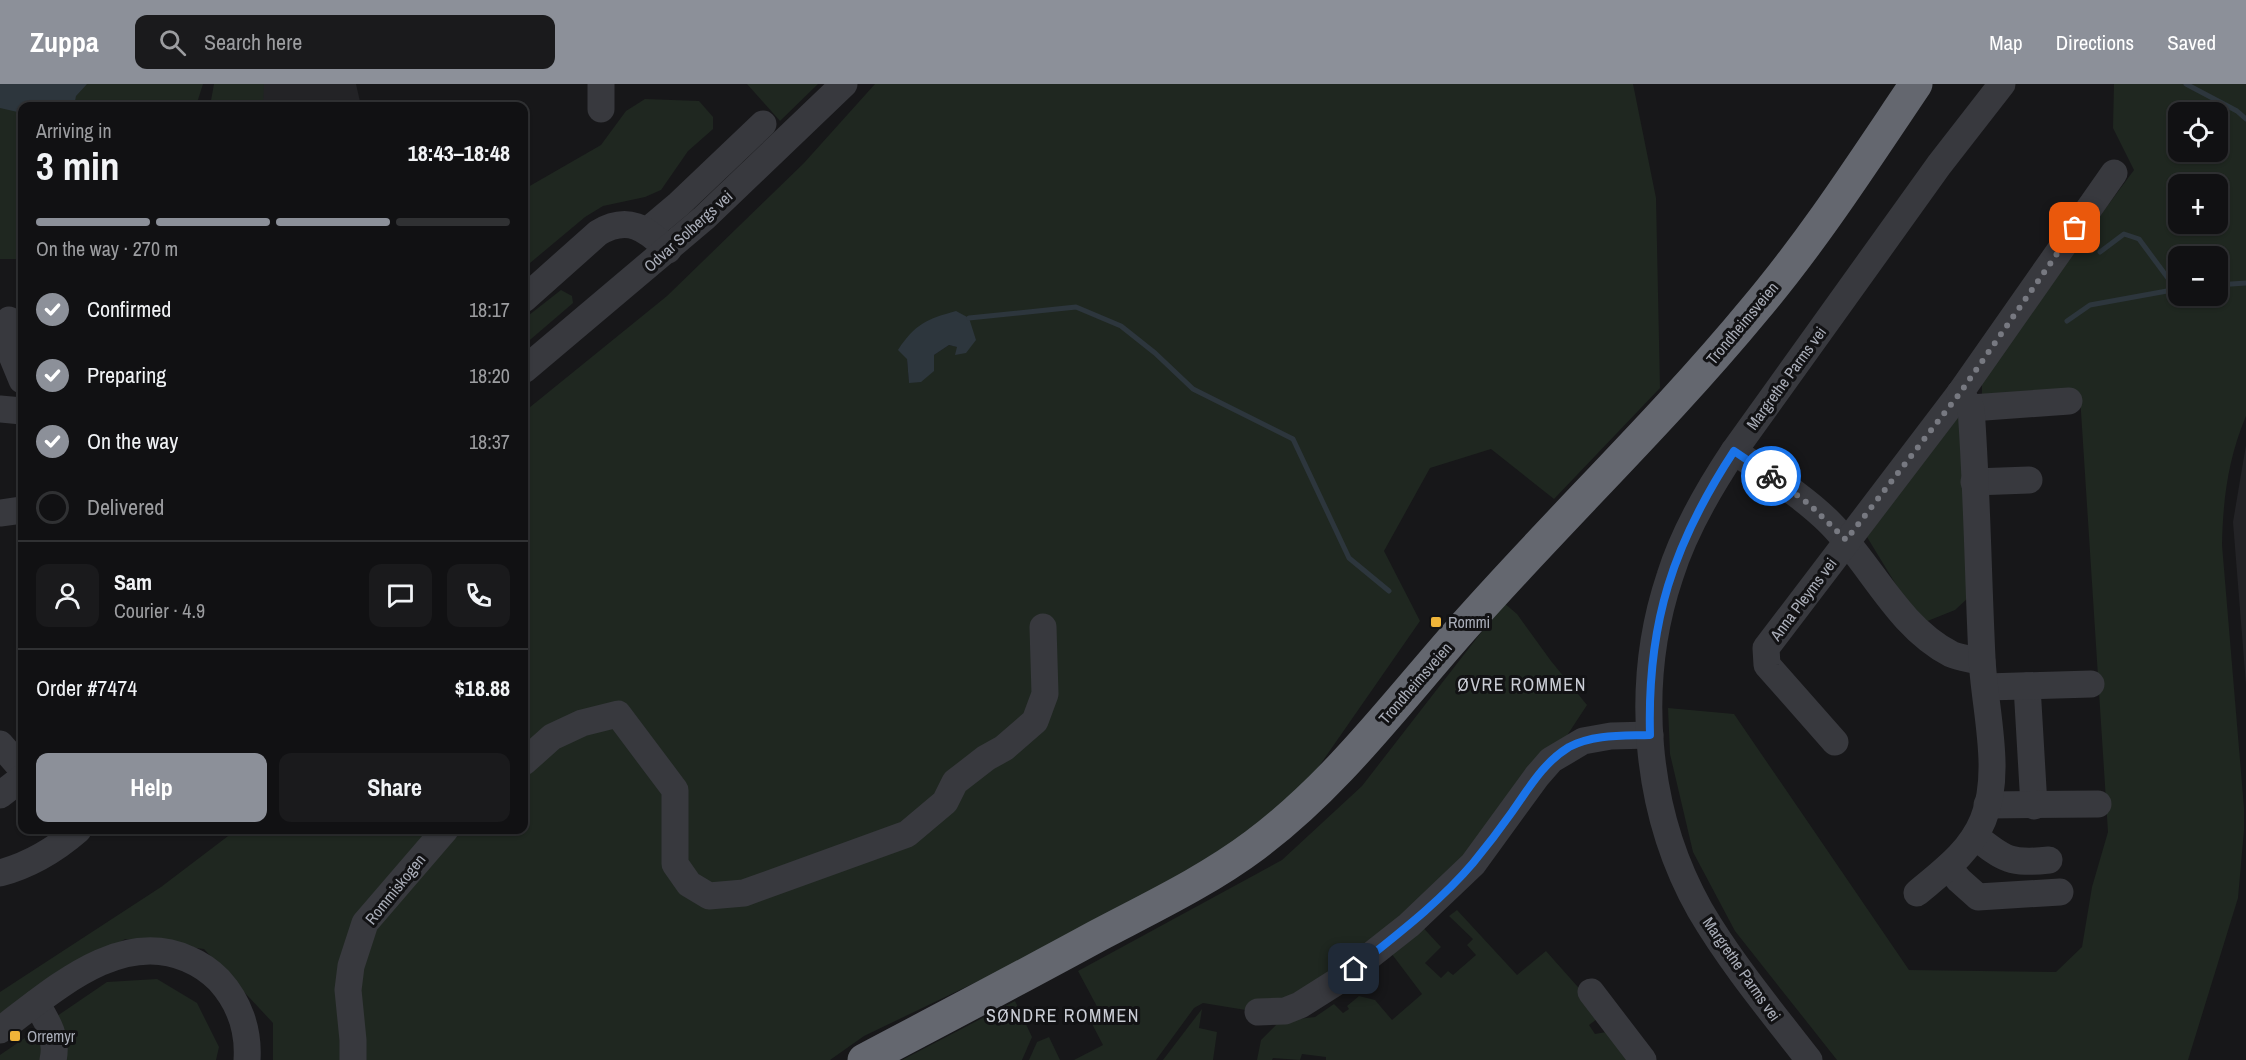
<!DOCTYPE html>
<html lang="en">
<head>
<meta charset="utf-8">
<style>
	:root { --surface:#111113; --page:#1a1a1c; --text:#f1f3f6; --muted:#9c9da0; --line:#303133; --accent:#8c9099 }
	body { margin:0; font-family:"Archivo Narrow",sans-serif; background:var(--page); color:var(--text); height:100vh; display:flex; flex-direction:column; font-size:22px; white-space:nowrap }
	* { box-sizing:border-box; margin:0 }
	p { font-size:20px; color:var(--muted) }
	.icon { flex:none; width:33px; height:33px; fill:none; stroke:currentColor; stroke-width:2; stroke-linecap:round; stroke-linejoin:round }
	.map { position:relative; flex:1; overflow:hidden }
	.sheet { position:absolute; left:18px; top:18px; width:510px; height:732px; display:flex; flex-direction:column; background:var(--surface); border-radius:12px; box-shadow:0 2px 4px #0004,0 0 0 2px var(--line) }
	.sheet>* { flex:none }
	.buttons { position:absolute; left:2168px; top:18px; display:grid; gap:12px }
	.buttons a { display:grid; place-items:center; width:60px; height:60px; border-radius:12px; background:var(--surface); box-shadow:0 2px 4px #0004,0 0 0 2px var(--line); font-size:30px }
	.pin { position:absolute; display:grid; place-items:center; width:51px; height:51px; color:#fff; margin:-26px; border-radius:12px; box-shadow:0 3px 9px #0006 }
	.courier { position:absolute; display:grid; place-items:center; width:60px; height:60px; margin:-30px; border:4px solid #1a73e8; border-radius:50%; background:#fff; color:#222; box-shadow:0 2px 8px #0007 }
	.head em { font-style:normal; font-weight:700 }
	.head div { display:flex; flex-direction:column-reverse }
	.head { display:flex; align-items:center; justify-content:space-between; height:102px; padding:0 18px }
	h1 { font-size:39px; font-weight:700; line-height:45px }
	.bar { display:grid; grid-template-columns:repeat(4,1fr); gap:9px 6px; align-content:center; height:72px; padding:0 18px }
	.bar i { height:8px; border-radius:4px; background:var(--line) }
	.bar .active { background:var(--accent) }
	.bar p { grid-column:span 4 }
	.line { display:flex; align-items:center; gap:15px; padding:0 18px; border-top:2px solid var(--line) }
	.line div { flex:1 }
	.round { display:grid; place-items:center; flex:none; width:63px; height:63px; border-radius:12px; background:var(--page) }
	ol { padding:0 18px; list-style:none }
	li { display:flex; align-items:center; gap:18px; height:66px }
	li p { margin-inline-start:auto }
	li .icon { padding:6px; border-radius:50%; background:var(--accent); color:#fff; stroke-width:4 }
	li:last-child { color:var(--muted) }
	li i { width:33px; height:33px; border:3px solid var(--line); border-radius:50% }
	.button { display:flex; gap:12px; margin-top:auto; padding:12px 18px }
	.button a { flex:1; height:69px; border-radius:12px; background:var(--accent); color:#fff; font-size:24px; font-weight:700; line-height:69px; text-align:center }
	.button a+a { background:var(--page); color:var(--text) }
	header { display:flex; align-items:center; gap:36px; box-sizing:border-box; height:84px; padding:0 30px; background:var(--accent); color:#fff }
	header strong { font-size:28px }
	nav { display:flex; gap:33px; margin-inline-start:auto; font-size:21px }
	.search { width:420px; height:54px; background:var(--page); display:flex; align-items:center; gap:15px; box-sizing:border-box; padding:0 21px; border-radius:12px; color:var(--muted); font-size:22px }
	.map>svg:first-child { display:block }
	.built { fill:#232326 }
	.green { fill:#1f2720; fill-rule:evenodd }
	.water { fill:#2d363d }
	.lines { fill:none; stroke-linecap:round; stroke-linejoin:round }
	.stream { stroke:#2d363d; stroke-width:5 }
	.minor { stroke:#38393e; stroke-width:27 }
	.highway { stroke:#64676f; stroke-width:33 }
	.done { stroke:#777981; stroke-width:6; stroke-dasharray:0 10.8 }
	.route { stroke:#1a73e8; stroke-width:8 }
	.poi-dot { fill:#efb439; stroke:#121214; stroke-width:2 }
	.labels { text-anchor:middle; stroke-width:6; stroke-linejoin:round; paint-order:stroke }
	.street-label { font-size:16px; fill:#aaaeb9; stroke:#121214 }
	.poi-label { font-size:16px; fill:#aaaeb9; stroke:#121214; text-anchor:start }
	.neighbourhood-label { font-size:18px; letter-spacing:1.5px; fill:#cacdd5; stroke:#121214 }
</style>
</head>
<body>
<header>
<strong>Zuppa</strong>
<div class="search"><svg class="icon" aria-label="search" viewBox="0 0 24 24"><circle cx="10" cy="10" r="6"/><path d="M15 15l6 6"/></svg>Search here</div>
<nav><a>Map</a><a>Directions</a><a>Saved</a></nav>
</header>
<div class="map">
<svg width="2246" height="976" viewBox="0 0 2246 976">
	<rect width="100%" height="100%" fill="#171719"/>
	<!-- built -->
	<g class="built">
		<path d="M224 0H356L361 22H223Z"/>
		<path d="M2246 361V601L2233 438Z"/>
	</g>
	<!-- green -->
	<g class="green">
		<path d="M0 0H203L196 22H22V175H0Z"/>
		<path d="M214 0H264L263 20 249 22H210Z"/>
		<path d="M747 0H818L780 37Z"/>
		<path d="M875 0H1633L1656 114 1660 304 1554 415 1491 365 1430 384 1384 467 1420 537 1290 724 1095 841 864 952 830 976H273V939L204 865 125 855 0 934V908L161 803 236 746H524V328L667 212 804 79ZM969 234 955 271 958 263 949 261 934 271 909 298 907 275Z"/>
		<path d="M2114 0H2246V332C2228 375 2223 415 2222 461L2244 724V746L2238 814 2188 976H1837L1735 847 1693 768 1670 670 1668 624 1734 630 1909 886 2056 888 2082 863 2092 803 2108 748 2080 312 1982 320V291L2134 86 2113 44ZM2178 28H2217V68H2178ZM2178 100H2217V140H2178ZM2178 172H2217V212H2178Z"/>
		<path d="M645 15 699 17 713 33V45L688 67 661 106 645 113 603 122 585 133 524 184V102L528 103 601 61 626 27Z"/>
		<path d="M561 206 572 212 573 219 524 261V235Z"/>
		<path d="M1951 334H1963L1969 513 1955 526 1920 540 1867 453Z"/>
		<path d="M1504 519 1517 530 1551 577 1587 621 1551 676 1416 836 1441 863 1425 879 1441 894 1448 887 1453 891 1476 871 1467 861 1473 855 1449 832 1457 826 1517 891 1546 867 1585 911 1597 935 1589 941 1595 950 1606 948 1636 976H1326V973L1302 970 1300 976 1273 974 1272 976H1257L1261 956 1280 937 1315 933 1334 920 1343 929 1349 925 1347 922 1359 912 1375 916 1392 936 1422 910 1385 861 1258 928 1203 919 1194 924 1156 976H1074L1103 961 1090 936 1101 930 1078 887 1282 776 1362 702Z"/>
		<path d="M157 895 197 919 219 963 216 976H0V971L107 898Z"/>
		<path d="M1015 917 1032 953 1022 976H902Z"/>
		<path d="M1202 925 1199 944 1217 948 1213 976H1163Z"/>
		<path d="M1049 953 1060 976H1029L1037 958Z"/>
	</g>
	<!-- water -->
	<g class="water">
		<path d="M0 0H87L76 12 74 22H22V29L0 24Z"/>
		<path d="M956 227 969 234 976 256 966 269 955 271 957 263 949 261 934 271V287L921 298 909 299 907 275 898 266C915 240 927 235 956 227Z"/>
	</g>
	<g class="lines">
		<!-- stream -->
		<g class="stream">
			<path d="M2186 0 2237 27 2246 35"/>
			<path d="M2100 168 2124 150 2139 155 2176 205"/>
			<path d="M2217 201 2246 199"/>
			<path d="M969 234 1076 223 1121 242 1155 269 1193 305 1293 355 1349 474 1389 507"/>
			<path d="M2067 237 2090 221 2178 205"/>
		</g>
		<!-- minor -->
		<g class="minor">
			<path d="M601 0V25"/>
			<path d="M647 147 679 120 763 40"/>
			<path d="M524 215 598 149C628 131 646 144 668 166"/>
			<path d="M9 236 10 267 22 296"/>
			<path d="M524 286 704 134 844 0"/>
			<path d="M1971 324 2069 317"/>
			<path d="M0 325 22 327"/>
			<path d="M1734 367C1766 390 1801 410 1830 439 1871 480 1897 542 1951 570 1960 574 1972 575 1982 578"/>
			<path d="M1974 398 2029 396"/>
			<path d="M0 429 22 426"/>
			<path d="M2027 602 2034 722"/>
			<path d="M1986 603 2091 600"/>
			<path d="M1835 658 1767 581 1766 564 1960 309 2114 89"/>
			<path d="M0 660 22 685"/>
			<path d="M524 678 552 653 582 639 618 630 675 706V780L689 800 709 812 744 809 907 750 945 718 955 698 986 674 1004 664 1035 637 1045 610 1043 543"/>
			<path d="M0 711 22 694"/>
			<path d="M1987 721 2098 720"/>
			<path d="M1975 752C2004 776 2011 780 2049 776"/>
			<path d="M1948 783 1959 796 1978 813 2060 808"/>
			<path d="M0 789C30 781 55 766 78 746"/>
			<path d="M1917 809C1943 787 1970 768 1983 736 2003 688 1984 623 1982 574 1978 491 1977 407 1971 324L1960 309"/>
			<path d="M1591 908 1643 976"/>
			<path d="M36 919C47 937 58 954 53 976"/>
			<path d="M1258 928 1285 927 1300 921 1338 897 1409 841 1473 780 1537 692 1551 676 1583 657 1611 652 1650 651"/>
			<path d="M0 946C52 908 119 844 188 875 200 880 210 887 219 896 239 918 249 946 247 976"/>
			<path d="M353 976V956L348 906 351 882 365 839 445 746"/>
			<path d="M1809 976C1771 927 1731 879 1700 826 1644 727 1634 599 1670 492 1684 447 1708 406 1734 367L1939 81 2002 0"/>
		</g>
		<!-- highway -->
		<path class="highway" d="M864 976C942 935 1020 894 1097 852 1150 824 1207 797 1255 761 1338 699 1399 615 1467 539 1561 433 1664 335 1754 226 1814 155 1864 77 1916 0"/>
	</g>
	<g class="lines">
		<!-- done -->
		<path class="done" d="M1771 392 1809 420 1846 456 1960 309 2075 144"/>
		<!-- route -->
		<path class="route" d="M1354 885C1395 852 1439 819 1473 779 1487 762 1500 745 1512 728 1529 704 1543 679 1569 663 1594 650 1623 652 1650 651 1647 539 1673 460 1734 367L1771 392"/>
	</g>
	<!-- markers -->
	<g class="poi-dot">
		<rect x="1430" y="532" width="12" height="12" rx="3"/>
		<rect x="9" y="946" width="12" height="12" rx="3"/>
	</g>
	<g class="labels">
		<!-- street labels -->
		<g class="street-label">
			<text transform="translate(688 147) rotate(-42)" y="6">Odvar Solbergs vei</text>
			<text transform="translate(1742 239) rotate(-50)" y="6">Trondheimsveien</text>
			<text transform="translate(1786 294) rotate(-54)" y="6">Margrethe Parms vei</text>
			<text transform="translate(1803 515) rotate(-53)" y="6">Anna Pleyms vei</text>
			<text transform="translate(1415 599) rotate(-49)" y="6">Trondheimsveien</text>
			<text transform="translate(395 805) rotate(-51)" y="6">Rommiskogen</text>
			<text transform="translate(1742 885) rotate(55)" y="6">Margrethe Parms vei</text>
		</g>
		<!-- poi labels -->
		<g class="poi-label">
			<text x="1448" y="544">Rommi</text>
			<text x="27" y="958">Orremyr</text>
		</g>
		<!-- neighbourhood labels -->
		<g class="neighbourhood-label">
			<text x="1522" y="607">ØVRE ROMMEN</text>
			<text x="1063" y="938">SØNDRE ROMMEN</text>
		</g>
	</g>
</svg>
<div class="buttons">
<a><svg class="icon" aria-label="locate" viewBox="0 0 24 24"><circle cx="12" cy="12" r="6"/><path d="M12 2v4M12 18v4M2 12h4M18 12h4"/></svg></a>
<a>+</a>
<a>−</a>
</div>
<div class="pin" style="left:2075px;top:144px;background:#ea580c"><svg class="icon" aria-label="bag" viewBox="0 0 24 24"><path d="M5 8h14l-1 12H6zM9 8a3 3 0 0 1 6 0"/></svg></div>
<div class="pin" style="left:1354px;top:885px;background:#1f2937"><svg class="icon" aria-label="home" viewBox="0 0 24 24"><path d="M3 11l9-7 9 7M6 9v11h12V9"/></svg></div>
<div class="courier" style="left:1771px;top:392px"><svg class="icon" aria-label="bike" viewBox="0 0 24 24"><circle cx="6" cy="16" r="4"/><circle cx="18" cy="16" r="4"/><path d="M6 16l4-8h5l3 8M10 8l3 8H6M13 5h3"/></svg></div>
<section class="sheet">
<div class="head"><div><h1>3 min</h1><p>Arriving in</p></div><em>18:43–18:48</em></div>
<div class="bar"><i class="active"></i><i class="active"></i><i class="active"></i><i></i><p>On the way · 270 m</p></div>
<ol>
<li><svg class="icon" aria-label="check" viewBox="0 0 24 24"><path d="M5 12l5 5 9-10"/></svg>Confirmed<p>18:17</p></li>
<li><svg class="icon" aria-label="check" viewBox="0 0 24 24"><path d="M5 12l5 5 9-10"/></svg>Preparing<p>18:20</p></li>
<li><svg class="icon" aria-label="check" viewBox="0 0 24 24"><path d="M5 12l5 5 9-10"/></svg>On the way<p>18:37</p></li>
<li><i></i>Delivered</li>
</ol>
<div class="line" style="height:108px"><a class="round"><svg class="icon" aria-label="person" viewBox="0 0 24 24"><circle cx="12" cy="8" r="4"/><path d="M4 21q1-7 8-7t8 7"/></svg></a><div><b>Sam</b><p>Courier · 4.9</p></div><a class="round"><svg class="icon" aria-label="chat" viewBox="0 0 24 24"><path d="M4 5h16v11H9l-5 4z"/></svg></a><a class="round"><svg class="icon" aria-label="phone" viewBox="0 0 24 24"><path d="M5 4h4l2 5-3 2q2 4 5 5l2-3 5 2v4C11 20 4 13 5 4z"/></svg></a></div>
<div class="line" style="height:78px"><div>Order #7474</div><b>$18.88</b></div>
<div class="button"><a>Help</a><a>Share</a></div>
</section>
</div>
</body>
</html>
